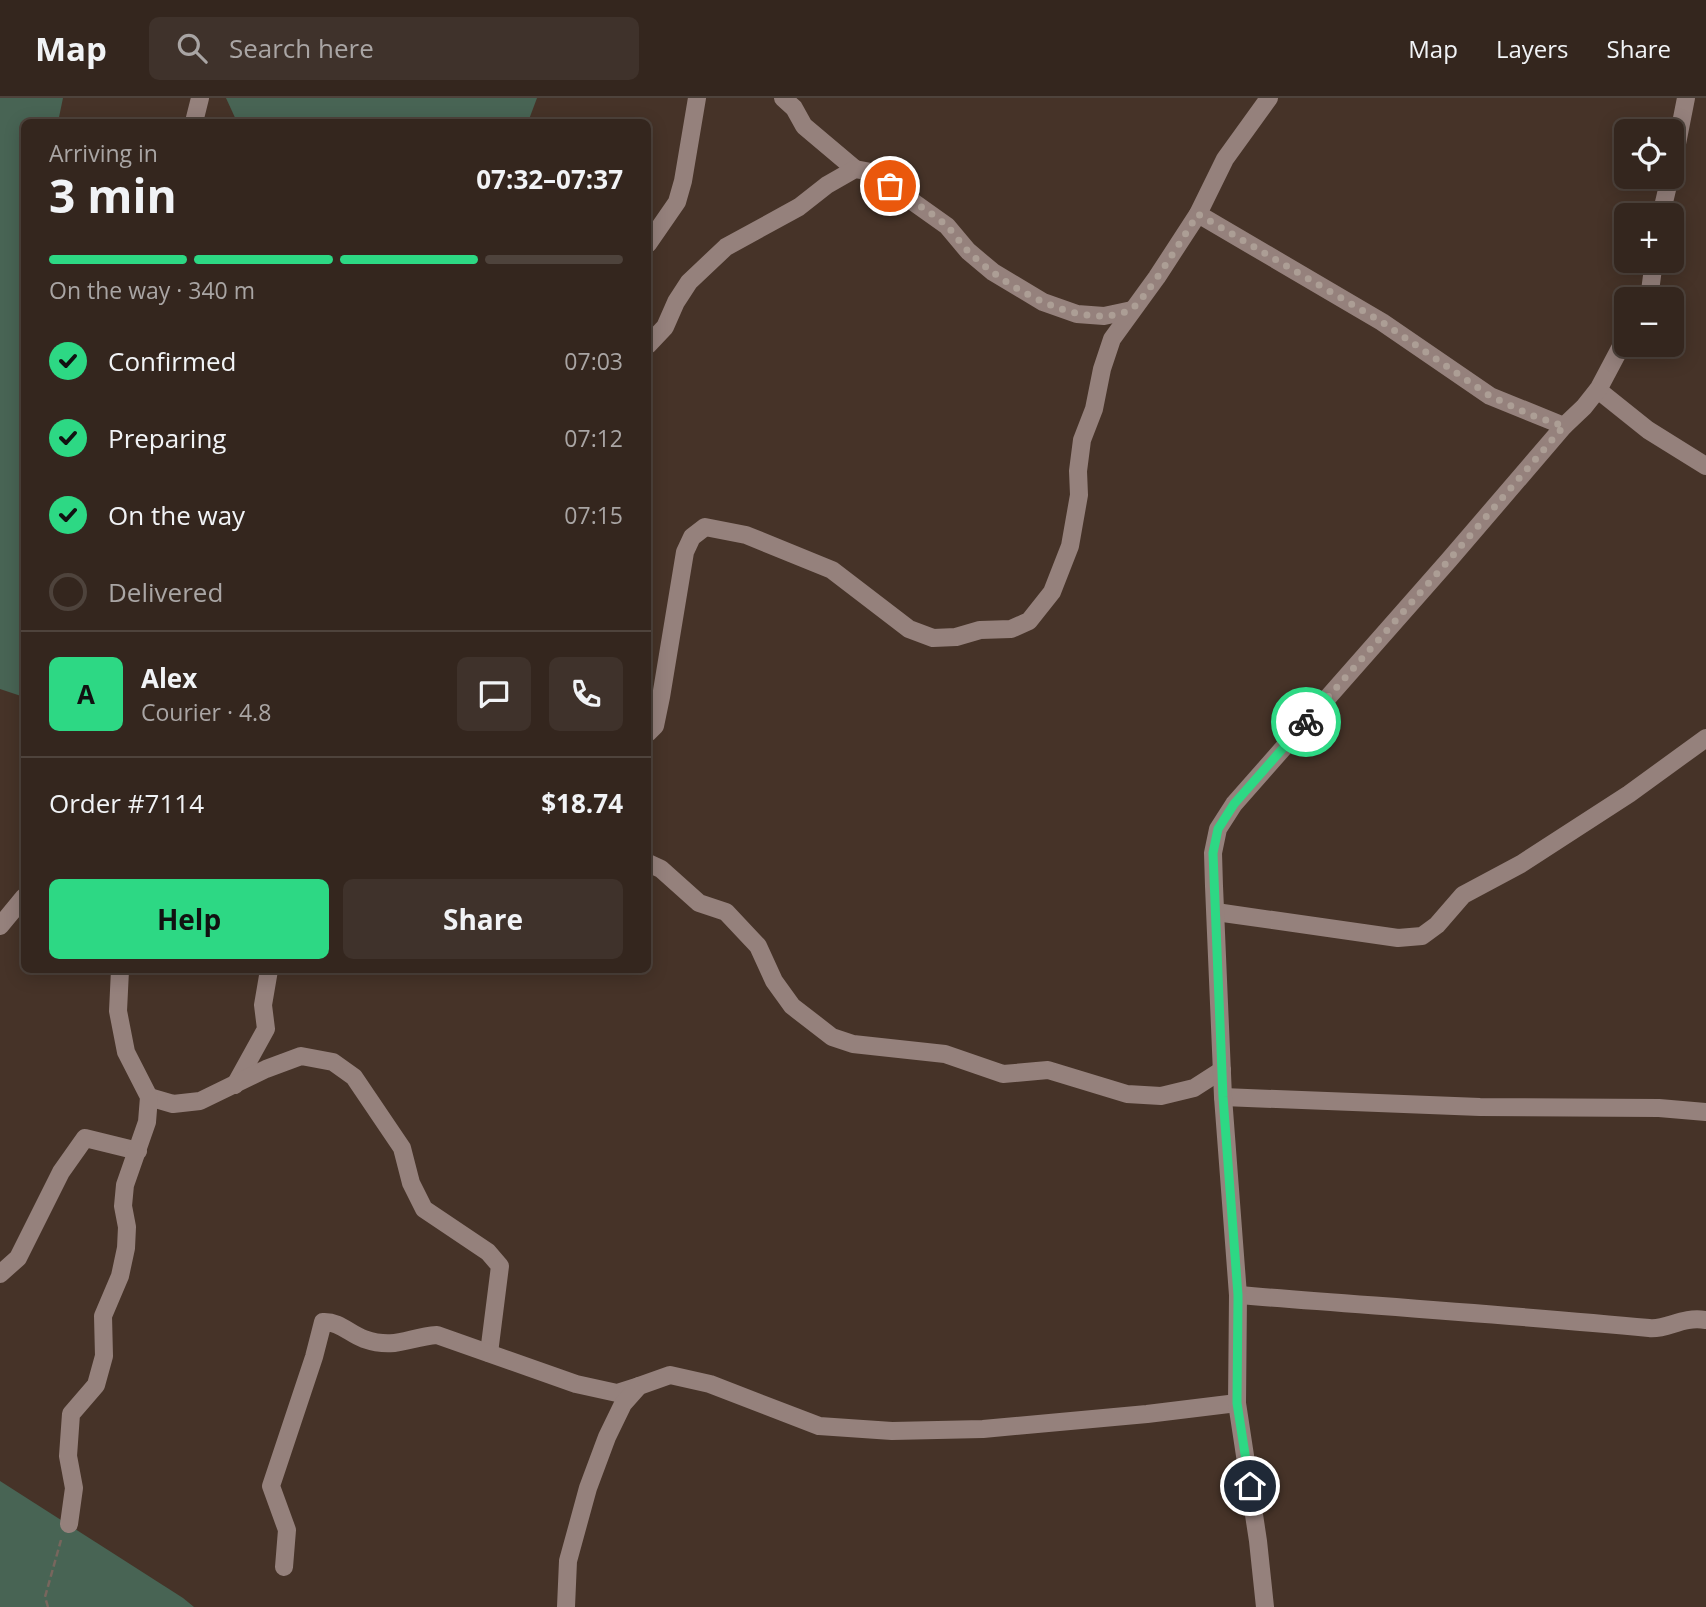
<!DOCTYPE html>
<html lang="en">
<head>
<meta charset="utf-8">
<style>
	:root { --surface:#34261e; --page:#3f322b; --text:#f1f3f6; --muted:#a9a5a4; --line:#4e433c; --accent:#2dd884 }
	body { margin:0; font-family:"Open Sans",sans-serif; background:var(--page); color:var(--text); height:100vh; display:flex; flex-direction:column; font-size:26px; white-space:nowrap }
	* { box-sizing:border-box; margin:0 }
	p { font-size:23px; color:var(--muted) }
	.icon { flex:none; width:38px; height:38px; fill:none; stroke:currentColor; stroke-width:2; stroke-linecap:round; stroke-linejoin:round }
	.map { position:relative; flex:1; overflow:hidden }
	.details { position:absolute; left:21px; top:21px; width:630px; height:854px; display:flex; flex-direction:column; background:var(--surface); border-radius:10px; box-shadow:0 4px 18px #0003,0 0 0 2px var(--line) }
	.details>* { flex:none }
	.controls { position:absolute; left:1614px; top:21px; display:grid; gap:14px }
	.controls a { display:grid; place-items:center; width:70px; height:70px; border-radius:10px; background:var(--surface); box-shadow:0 4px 18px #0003,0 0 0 2px var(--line); font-size:35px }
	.pin { position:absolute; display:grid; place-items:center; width:60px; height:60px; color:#fff; margin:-30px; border:4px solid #fff; border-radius:50%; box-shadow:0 2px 7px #0007 }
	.courier { position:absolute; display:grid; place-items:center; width:70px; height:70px; margin:-35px; border:5px solid #2dd884; border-radius:50%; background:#fff; color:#222; box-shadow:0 2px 9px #0007 }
	.head em { font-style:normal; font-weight:700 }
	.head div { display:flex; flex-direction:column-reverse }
	.head { display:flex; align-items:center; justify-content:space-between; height:119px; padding:0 28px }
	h1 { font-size:46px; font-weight:700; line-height:52px }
	.bar { display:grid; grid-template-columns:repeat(4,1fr); gap:10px 7px; align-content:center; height:84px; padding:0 28px }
	.bar i { height:9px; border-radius:5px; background:var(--line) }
	.bar .on { background:var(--accent) }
	.bar p { grid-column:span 4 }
	.line { display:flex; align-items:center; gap:18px; padding:0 28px; border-top:2px solid var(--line) }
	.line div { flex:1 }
	.round { display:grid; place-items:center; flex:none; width:74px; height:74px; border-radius:10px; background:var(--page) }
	ol { padding:0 28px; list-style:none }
	li { display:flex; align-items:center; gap:21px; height:77px }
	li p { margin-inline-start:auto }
	li .icon { padding:7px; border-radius:50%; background:var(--accent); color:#111; stroke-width:4 }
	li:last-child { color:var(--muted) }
	li i { width:38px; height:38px; border:4px solid var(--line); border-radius:50% }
	.button { display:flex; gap:14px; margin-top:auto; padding:14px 28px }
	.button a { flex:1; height:80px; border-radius:10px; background:var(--accent); color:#111; font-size:28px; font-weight:700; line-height:80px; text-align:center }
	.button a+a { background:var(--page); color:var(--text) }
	header { display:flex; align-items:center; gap:42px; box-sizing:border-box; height:98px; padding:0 35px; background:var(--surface); border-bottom:2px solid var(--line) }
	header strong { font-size:33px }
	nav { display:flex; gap:38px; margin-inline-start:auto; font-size:24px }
	.search { width:490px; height:63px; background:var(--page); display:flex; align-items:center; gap:18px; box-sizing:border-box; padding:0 24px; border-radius:10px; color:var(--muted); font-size:26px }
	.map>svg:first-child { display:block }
	.green { fill:#486454 }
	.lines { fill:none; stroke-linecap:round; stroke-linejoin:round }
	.path { stroke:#77665d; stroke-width:2.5; stroke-dasharray:7 3.5; stroke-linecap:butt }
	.minor { stroke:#95817c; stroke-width:18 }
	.done { stroke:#ac9e95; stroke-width:7; stroke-dasharray:0 12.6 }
	.route { stroke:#2dd884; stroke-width:9 }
</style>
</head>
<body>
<header>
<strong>Map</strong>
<div class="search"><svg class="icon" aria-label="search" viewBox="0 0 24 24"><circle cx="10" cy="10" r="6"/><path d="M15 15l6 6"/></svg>Search here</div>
<nav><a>Map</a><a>Layers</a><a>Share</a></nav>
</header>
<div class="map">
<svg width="1706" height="1509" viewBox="0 0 1706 1509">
	<rect width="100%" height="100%" fill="#463328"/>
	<!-- green -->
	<g class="green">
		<path d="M0 0H63L58 24H24V599L0 591Z"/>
		<path d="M226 0H537L528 24H237Z"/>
		<path d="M0 1383 183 1500 194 1509H0Z"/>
	</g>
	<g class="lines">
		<!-- path -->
		<path class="path" d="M48 1509 45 1499 61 1442"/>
		<!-- minor -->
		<g class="minor">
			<path d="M783 0 794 10 804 28 855 71"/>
			<path d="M194 24 200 0"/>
			<path d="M1671 76 1686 0"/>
			<path d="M1198 116 1382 224 1490 298 1564 328"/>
			<path d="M1661 117 1670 79"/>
			<path d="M648 146 677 104 683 83 697 0"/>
			<path d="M1647 201 1650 193 1654 163"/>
			<path d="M648 247 665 229 676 204 689 184 726 149 799 109 827 87 855 71 871 74 947 128 968 153 993 174 1043 204 1077 216 1104 218 1132 212"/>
			<path d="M1598 292 1648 332 1706 368"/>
			<path d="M648 635 655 628 661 599 685 454 692 439 705 429 746 437 832 472 909 531 933 540 956 539 980 532 1011 531 1029 523 1052 494 1070 448 1079 397 1078 373 1082 342 1094 311 1102 271 1112 241 1157 179 1198 116 1225 61 1269 0"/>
			<path d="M648 765 661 771 699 805 726 814 758 848 774 883 792 908 832 939 853 946 945 956 1003 976 1048 972 1127 996 1161 998 1194 990 1222 972"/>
			<path d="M1216 814 1398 840 1422 838 1437 827 1463 797 1521 766 1629 696 1706 640"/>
			<path d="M0 828 24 799"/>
			<path d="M235 987 266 931 263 907 269 872"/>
			<path d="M149 999 173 1006 200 1003 266 971 301 958 333 964 354 979 402 1050 411 1085 424 1111 488 1154 500 1168 489 1255"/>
			<path d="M1223 999 1480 1009 1659 1010 1706 1014"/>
			<path d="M0 1176 18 1160 61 1074 85 1040 138 1053"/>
			<path d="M1238 1197C1375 1208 1512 1217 1649 1230 1668 1232 1681 1218 1706 1222"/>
			<path d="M69 1426 74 1390 68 1358 71 1316 96 1287 104 1258 103 1218 120 1178 126 1150 127 1129 123 1108 125 1087 147 1024 149 999 126 954 118 913 120 872"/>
			<path d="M284 1469 287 1432 271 1388 314 1259 323 1224C339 1223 350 1236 364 1241 396 1252 408 1239 437 1237L576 1286 617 1295 639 1288"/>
			<path d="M566 1509 568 1463 588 1390 607 1339 623 1306 639 1288 670 1277 710 1286 819 1328 892 1333 983 1331 1147 1316 1237 1305"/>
			<path d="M1265 1509 1258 1443 1237 1305 1238 1197 1223 999 1214 788 1213 755 1218 731 1234 706 1449 462 1564 328 1584 309 1599 290 1626 239"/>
		</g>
	</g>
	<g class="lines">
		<!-- done -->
		<path class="done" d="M890 88C908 101 930 113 947 128 954 135 960 145 967 152 1001 187 1081 235 1130 212 1143 206 1187 133 1198 116L1382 224 1490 298 1531 317 1564 328 1449 462 1306 624"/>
		<!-- route -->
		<path class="route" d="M1250 1388 1237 1305 1238 1197 1223 999 1213 755 1218 731 1234 706 1306 624"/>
	</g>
</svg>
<div class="controls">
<a><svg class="icon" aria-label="locate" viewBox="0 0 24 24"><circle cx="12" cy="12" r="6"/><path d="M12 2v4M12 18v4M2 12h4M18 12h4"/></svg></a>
<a>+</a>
<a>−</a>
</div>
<div class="pin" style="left:890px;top:88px;background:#ea580c"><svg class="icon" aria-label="bag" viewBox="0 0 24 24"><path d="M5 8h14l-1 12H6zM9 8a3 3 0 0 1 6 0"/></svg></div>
<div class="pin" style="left:1250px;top:1388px;background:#1f2937"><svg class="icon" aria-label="home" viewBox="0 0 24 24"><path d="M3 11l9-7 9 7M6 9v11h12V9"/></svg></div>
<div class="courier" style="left:1306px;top:624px"><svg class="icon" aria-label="bike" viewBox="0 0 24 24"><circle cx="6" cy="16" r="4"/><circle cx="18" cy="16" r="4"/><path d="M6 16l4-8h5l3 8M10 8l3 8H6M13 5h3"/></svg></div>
<section class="details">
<div class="head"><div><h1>3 min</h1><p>Arriving in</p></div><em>07:32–07:37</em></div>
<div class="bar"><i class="on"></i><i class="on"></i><i class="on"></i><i></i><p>On the way · 340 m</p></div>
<ol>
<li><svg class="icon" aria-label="check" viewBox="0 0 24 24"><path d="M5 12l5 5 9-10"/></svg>Confirmed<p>07:03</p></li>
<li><svg class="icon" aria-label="check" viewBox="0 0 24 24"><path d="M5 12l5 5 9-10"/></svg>Preparing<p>07:12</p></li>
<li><svg class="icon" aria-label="check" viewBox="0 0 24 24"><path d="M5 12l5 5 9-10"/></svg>On the way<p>07:15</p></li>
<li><i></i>Delivered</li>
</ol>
<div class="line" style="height:126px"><b class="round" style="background:var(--accent);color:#111">A</b><div><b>Alex</b><p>Courier · 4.8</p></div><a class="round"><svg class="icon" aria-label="chat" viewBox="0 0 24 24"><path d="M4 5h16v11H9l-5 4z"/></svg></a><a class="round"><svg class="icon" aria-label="phone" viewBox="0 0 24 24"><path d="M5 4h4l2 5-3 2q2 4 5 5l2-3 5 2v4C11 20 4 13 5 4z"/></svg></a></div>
<div class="line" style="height:91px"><div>Order #7114</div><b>$18.74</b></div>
<div class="button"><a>Help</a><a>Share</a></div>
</section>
</div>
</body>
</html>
